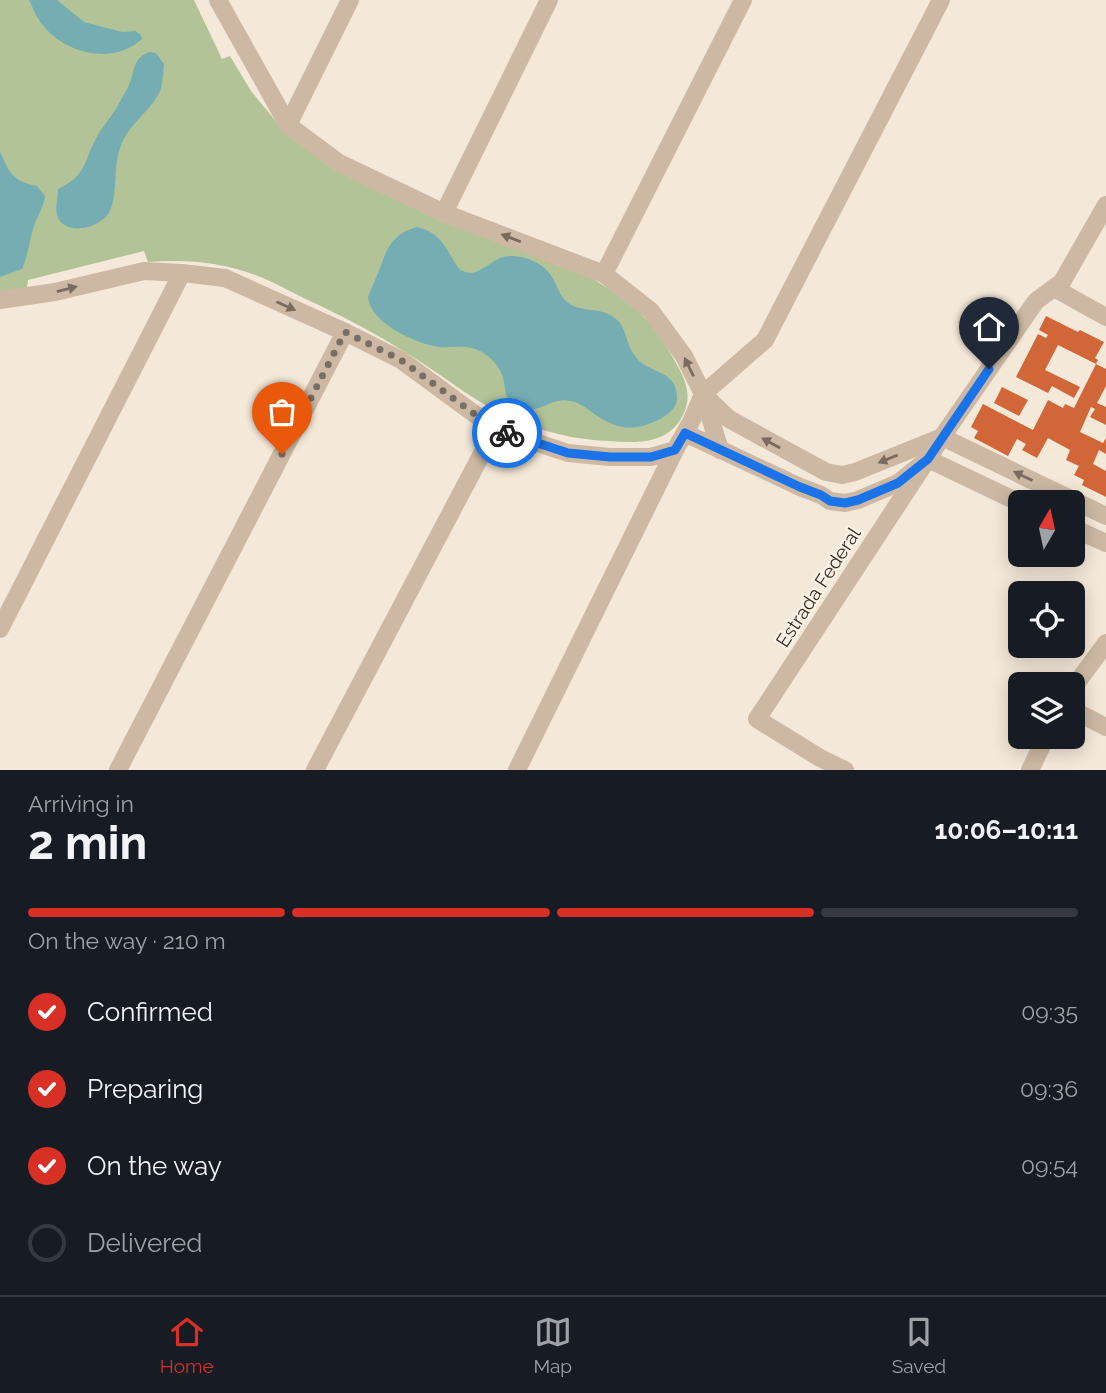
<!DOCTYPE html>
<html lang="en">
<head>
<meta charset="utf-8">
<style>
	:root { --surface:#171b24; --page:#242831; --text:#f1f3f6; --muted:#9ea1a6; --line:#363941; --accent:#d93025 }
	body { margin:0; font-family:Raleway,sans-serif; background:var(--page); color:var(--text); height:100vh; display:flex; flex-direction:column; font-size:26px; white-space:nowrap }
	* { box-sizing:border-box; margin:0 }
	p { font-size:23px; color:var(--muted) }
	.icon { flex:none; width:38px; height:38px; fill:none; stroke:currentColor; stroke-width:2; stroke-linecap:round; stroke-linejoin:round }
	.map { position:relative; height:770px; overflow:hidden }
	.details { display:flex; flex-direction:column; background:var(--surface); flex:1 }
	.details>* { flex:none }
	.needle { width:46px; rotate:9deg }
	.buttons { position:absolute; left:1008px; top:490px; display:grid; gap:14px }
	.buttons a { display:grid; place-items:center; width:77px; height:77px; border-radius:10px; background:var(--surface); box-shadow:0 4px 18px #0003; font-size:35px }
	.pin { position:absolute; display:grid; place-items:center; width:60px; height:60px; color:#fff; margin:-72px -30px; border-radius:50% 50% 50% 0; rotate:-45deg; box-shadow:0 0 7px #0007 }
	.pin .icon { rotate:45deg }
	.courier { position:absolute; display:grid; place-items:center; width:70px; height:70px; margin:-35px; border:5px solid #1a73e8; border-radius:50%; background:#fff; color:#222; box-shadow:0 2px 9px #0007 }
	.head em { font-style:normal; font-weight:700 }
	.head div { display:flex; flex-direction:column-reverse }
	.head { display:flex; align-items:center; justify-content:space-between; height:119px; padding:0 28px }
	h1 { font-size:46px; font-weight:700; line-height:52px }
	.bar { display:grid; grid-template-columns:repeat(4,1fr); gap:10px 7px; align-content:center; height:84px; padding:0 28px }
	.bar i { height:9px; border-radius:5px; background:var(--line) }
	.bar .selected { background:var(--accent) }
	.bar p { grid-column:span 4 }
	ol { padding:0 28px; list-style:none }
	li { display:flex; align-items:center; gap:21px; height:77px }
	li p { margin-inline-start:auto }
	li .icon { padding:7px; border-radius:50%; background:var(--accent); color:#fff; stroke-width:4 }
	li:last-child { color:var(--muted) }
	li i { width:38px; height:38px; border:4px solid var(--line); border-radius:50% }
	.menu { display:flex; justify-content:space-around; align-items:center; height:98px; border-top:2px solid var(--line); background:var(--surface); font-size:19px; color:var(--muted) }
	.menu a { display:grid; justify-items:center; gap:4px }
	.menu .selected { color:var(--accent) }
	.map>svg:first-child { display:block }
	.green { fill:#b2c497 }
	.water { fill:#75adb3 }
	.building { fill:#d16639 }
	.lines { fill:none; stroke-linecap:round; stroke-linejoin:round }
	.minor { stroke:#cdb9a3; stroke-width:18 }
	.oneway { fill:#7a6b5e }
	.done { stroke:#796e64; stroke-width:7; stroke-dasharray:0 12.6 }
	.route { stroke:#1a73e8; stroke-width:9 }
	.labels { text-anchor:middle; stroke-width:5; stroke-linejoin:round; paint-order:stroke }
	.street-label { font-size:19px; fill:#372c26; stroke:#fbf2e5 }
</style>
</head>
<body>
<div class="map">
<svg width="1106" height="770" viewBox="0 0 1106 770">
	<rect width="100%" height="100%" fill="#f4e8d8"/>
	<!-- green -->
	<path class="green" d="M0 0H194L222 59 230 56 251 91 279 125 584 274C611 289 639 308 658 333 663 340 667 348 672 356 683 375 694 393 683 415 677 428 665 437 651 440 638 443 623 442 609 441 572 440 535 430 502 414 469 398 440 373 408 354 377 334 344 317 310 301 293 293 276 283 258 276 222 262 186 259 148 262L144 251 28 280 27 288 0 292Z"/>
	<!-- water -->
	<g class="water">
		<path d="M29 0H57L84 22 122 32 135 31 141 35 142 39C116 63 74 56 50 33 45 28 39 21 36 15 33 10 32 5 29 0Z"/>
		<path d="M150 52 156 53 164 64C163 73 163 83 160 91 151 111 128 124 120 148 113 168 118 192 110 211 102 228 64 238 57 215 55 208 58 196 58 189 89 175 84 157 99 133 107 121 117 109 123 96 127 90 130 83 132 76 136 63 136 57 150 52Z"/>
		<path d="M0 152C10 173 12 181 37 186L45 196C43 210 36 217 33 229 29 243 28 256 22 269L0 277Z"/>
		<path d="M417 227C443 233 446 251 460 270 464 271 467 273 471 273 484 272 495 256 509 256 526 255 546 264 554 280 558 288 560 296 567 302 583 315 604 304 620 323 627 333 627 346 635 356 648 375 677 368 677 398 677 407 670 413 662 418 635 432 618 431 593 413 586 408 579 402 570 401 549 396 536 419 515 406 504 399 506 389 503 378 500 365 487 353 475 349 463 345 450 348 438 347 415 343 370 323 368 297 371 289 375 280 379 271 387 248 392 234 417 227Z"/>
	</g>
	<!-- building -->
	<g class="building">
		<path d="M1046 316 1078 332 1080 330 1104 342 1095 358 1098 360 1096 364 1058 345 1045 370 1080 387 1074 398 1052 386 1048 393 1016 377 1038 334 1046 338 1048 335 1039 330Z"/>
		<path d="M1096 364 1106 369V386L1097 403 1106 407V425L1090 417 1095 409 1091 407 1080 432 1103 443 1106 438V454L1099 450 1093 464 1106 471V497L1082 485 1084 480 1074 475 1079 466 1066 460 1070 450 1048 438 1037 458 1022 450 1026 444 1017 439 1008 456 974 438 978 431 971 427 983 404 1033 430 1048 400 1063 408 1065 404 1074 408Z"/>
		<path d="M1002 387 1028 400 1019 416 994 403Z"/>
	</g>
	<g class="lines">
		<!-- minor -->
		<g class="minor">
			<path d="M288 125 350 0"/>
			<path d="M444 213 549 0"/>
			<path d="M604 274 743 0"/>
			<path d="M1054 288 1106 317"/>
			<path d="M0 300 55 292 144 271 182 273 225 278 345 332 401 360 495 429 568 453 610 457H651L675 450 691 422 703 394 684 356 651 311 604 274 444 213 339 163 288 125 218 0"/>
			<path d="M703 394 765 340 941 0"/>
			<path d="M703 394 729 419 826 472 842 475 855 472 942 437 1106 516"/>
			<path d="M704 397 720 450"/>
			<path d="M685 433 800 487 821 495 830 501 845 503 858 500 898 483 928 459 1020 503"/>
			<path d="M1073 528 1106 543"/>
			<path d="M0 629 182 273"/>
			<path d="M1073 688 1106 643"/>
			<path d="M1073 710 1106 727"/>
			<path d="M118 770 345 332"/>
			<path d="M315 770 495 429"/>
			<path d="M517 770 675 450"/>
			<path d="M845 770 820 758 757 719 942 437 1036 301 1062 282 1106 205"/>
			<path d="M1030 770 1046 737"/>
		</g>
	</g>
	<!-- one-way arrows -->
	<defs><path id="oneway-solid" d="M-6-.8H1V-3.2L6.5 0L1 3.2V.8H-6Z" transform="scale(1.75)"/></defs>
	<g class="oneway">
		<use href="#oneway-solid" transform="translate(511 238) rotate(-159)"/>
		<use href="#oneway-solid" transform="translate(67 289) rotate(-14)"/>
		<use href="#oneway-solid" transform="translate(286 306) rotate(24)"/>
		<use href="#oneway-solid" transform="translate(689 367) rotate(-116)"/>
		<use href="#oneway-solid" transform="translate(771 443) rotate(-151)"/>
		<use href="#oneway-solid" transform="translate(888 459) rotate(158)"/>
		<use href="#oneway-solid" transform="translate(1023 476) rotate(-154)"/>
	</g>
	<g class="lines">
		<!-- done -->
		<path class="done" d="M282 454 345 332 401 360 495 429 507 433"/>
		<!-- route -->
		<path class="route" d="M507 433 568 453 610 457H651L675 450 685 433 800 487 821 495 830 501 845 503 858 500 898 483 928 459 989 369"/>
	</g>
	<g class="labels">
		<!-- street labels -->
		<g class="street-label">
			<text transform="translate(818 587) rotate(-57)" y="7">Estrada Federal</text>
		</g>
	</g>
</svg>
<div class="buttons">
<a><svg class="needle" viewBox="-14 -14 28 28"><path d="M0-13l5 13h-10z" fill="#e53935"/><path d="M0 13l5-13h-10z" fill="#9ea1a6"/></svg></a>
<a><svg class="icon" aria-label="locate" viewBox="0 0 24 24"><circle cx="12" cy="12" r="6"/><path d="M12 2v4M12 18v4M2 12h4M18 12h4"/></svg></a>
<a><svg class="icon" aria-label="layers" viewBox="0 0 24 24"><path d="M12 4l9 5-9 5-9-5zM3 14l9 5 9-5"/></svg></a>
</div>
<div class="pin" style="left:282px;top:454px;background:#ea580c"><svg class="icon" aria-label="bag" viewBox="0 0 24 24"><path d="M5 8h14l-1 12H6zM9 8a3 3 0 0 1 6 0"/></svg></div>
<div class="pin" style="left:989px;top:369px;background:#1f2937"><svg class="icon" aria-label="home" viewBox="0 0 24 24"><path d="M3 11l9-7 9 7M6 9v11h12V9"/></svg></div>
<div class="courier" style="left:507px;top:433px"><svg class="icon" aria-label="bike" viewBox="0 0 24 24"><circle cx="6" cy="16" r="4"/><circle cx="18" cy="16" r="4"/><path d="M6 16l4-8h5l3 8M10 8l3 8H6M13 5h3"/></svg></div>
</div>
<section class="details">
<div class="head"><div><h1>2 min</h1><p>Arriving in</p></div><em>10:06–10:11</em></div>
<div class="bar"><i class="selected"></i><i class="selected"></i><i class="selected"></i><i></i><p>On the way · 210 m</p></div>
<ol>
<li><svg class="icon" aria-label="check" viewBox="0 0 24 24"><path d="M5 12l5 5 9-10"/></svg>Confirmed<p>09:35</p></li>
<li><svg class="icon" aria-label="check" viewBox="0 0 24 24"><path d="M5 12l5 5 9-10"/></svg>Preparing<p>09:36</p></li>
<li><svg class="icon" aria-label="check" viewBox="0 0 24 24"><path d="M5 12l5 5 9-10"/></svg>On the way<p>09:54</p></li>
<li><i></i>Delivered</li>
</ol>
</section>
<nav class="menu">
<a class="selected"><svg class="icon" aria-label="home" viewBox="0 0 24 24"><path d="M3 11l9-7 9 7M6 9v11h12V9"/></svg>Home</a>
<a><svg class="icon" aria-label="map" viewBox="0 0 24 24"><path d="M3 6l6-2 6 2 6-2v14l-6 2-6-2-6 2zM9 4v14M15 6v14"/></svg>Map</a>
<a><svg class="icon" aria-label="saved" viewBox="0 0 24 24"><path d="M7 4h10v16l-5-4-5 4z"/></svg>Saved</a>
</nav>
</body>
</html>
